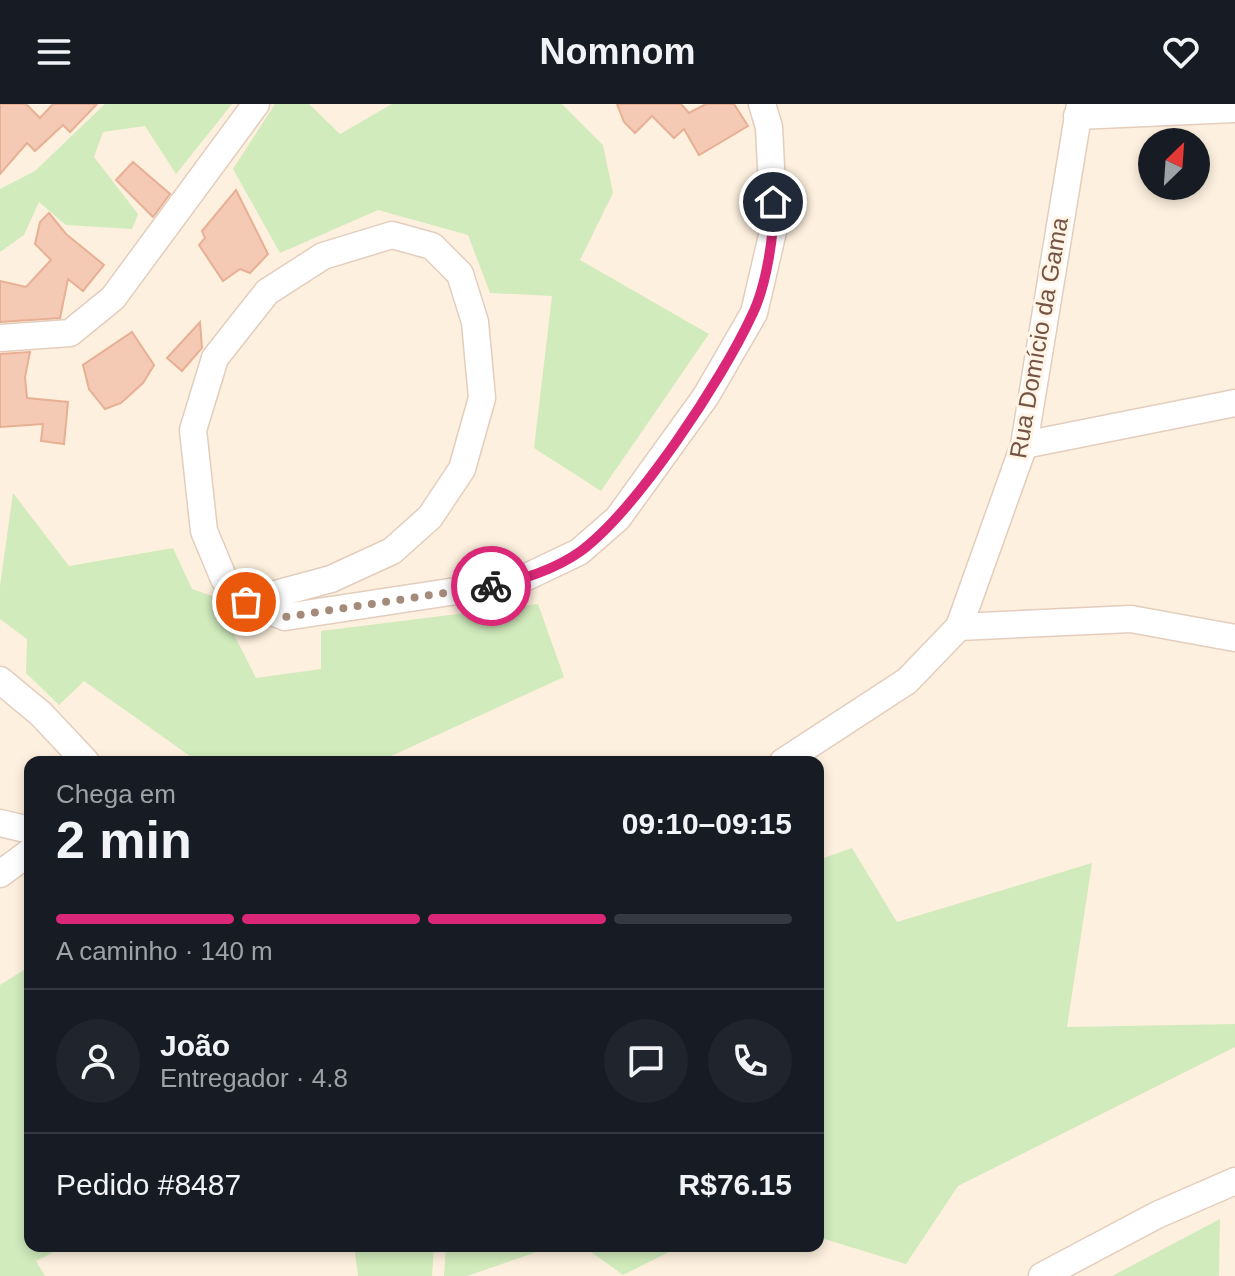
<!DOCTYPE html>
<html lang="pt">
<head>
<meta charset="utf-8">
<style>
	:root { --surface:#171b24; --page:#20242c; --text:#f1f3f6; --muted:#9ea1a6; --line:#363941; --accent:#db2777 }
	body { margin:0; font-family:Arial,sans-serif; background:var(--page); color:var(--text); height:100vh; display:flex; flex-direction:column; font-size:30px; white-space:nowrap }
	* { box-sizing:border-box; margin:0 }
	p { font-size:26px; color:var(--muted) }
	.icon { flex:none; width:44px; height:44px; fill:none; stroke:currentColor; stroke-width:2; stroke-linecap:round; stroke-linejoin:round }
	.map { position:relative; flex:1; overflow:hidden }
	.side { position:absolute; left:24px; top:652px; width:800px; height:496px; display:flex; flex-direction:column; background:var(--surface); border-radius:16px; box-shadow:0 4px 12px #0003 }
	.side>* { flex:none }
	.needle { width:52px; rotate:25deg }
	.tools { position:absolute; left:1138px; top:24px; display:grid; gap:16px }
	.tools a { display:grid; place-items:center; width:72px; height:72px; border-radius:50%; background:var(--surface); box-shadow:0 4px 12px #0003; font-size:40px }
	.pin { position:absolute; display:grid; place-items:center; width:68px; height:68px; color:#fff; margin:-34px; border:4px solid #fff; border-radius:50%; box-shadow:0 2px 8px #0007 }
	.courier { position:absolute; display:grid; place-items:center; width:80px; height:80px; margin:-40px; border:6px solid #db2777; border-radius:50%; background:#fff; color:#222; box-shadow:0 2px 10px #0007 }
	.summary em { font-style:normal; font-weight:700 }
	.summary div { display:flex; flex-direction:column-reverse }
	.summary { display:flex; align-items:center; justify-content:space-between; height:136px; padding:0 32px }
	h1 { font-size:52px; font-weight:700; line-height:60px }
	.bar { display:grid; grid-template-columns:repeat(4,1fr); gap:12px 8px; align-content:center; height:96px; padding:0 32px }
	.bar i { height:10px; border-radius:6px; background:var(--line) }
	.bar .selected { background:var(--accent) }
	.bar p { grid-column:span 4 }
	.line { display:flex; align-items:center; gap:20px; padding:0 32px; border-top:2px solid var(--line) }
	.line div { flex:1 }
	.round { display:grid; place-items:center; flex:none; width:84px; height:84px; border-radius:42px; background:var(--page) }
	header { display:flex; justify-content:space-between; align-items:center; height:104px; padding:0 32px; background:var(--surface); font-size:36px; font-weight:700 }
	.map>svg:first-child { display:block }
	.green { fill:#d1ebbc }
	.building { fill:#f4cab4; stroke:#e7b094; stroke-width:2 }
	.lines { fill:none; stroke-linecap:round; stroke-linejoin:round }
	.street-casing { stroke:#e3cdbd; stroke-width:29 }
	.street { stroke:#fff; stroke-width:26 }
	.done { stroke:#a48b7b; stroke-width:8; stroke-dasharray:0 14.4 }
	.route { stroke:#db2777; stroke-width:10 }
	.labels { text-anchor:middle; stroke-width:6; stroke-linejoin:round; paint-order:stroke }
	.street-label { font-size:24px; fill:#745445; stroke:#fff4e5 }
</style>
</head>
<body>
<header><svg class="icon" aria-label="menu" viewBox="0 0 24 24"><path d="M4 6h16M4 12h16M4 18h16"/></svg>Nomnom<svg class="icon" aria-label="heart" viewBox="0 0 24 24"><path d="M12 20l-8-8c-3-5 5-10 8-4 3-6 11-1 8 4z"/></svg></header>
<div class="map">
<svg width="1235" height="1172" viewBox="0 0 1235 1172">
	<rect width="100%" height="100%" fill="#fdf0de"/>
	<!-- green -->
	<g class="green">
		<path d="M105 0H232L176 70 145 22 103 28 94 53 138 110 132 125 66 121 39 98 24 131 0 148V85L35 67Z"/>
		<path d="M275 0H309L340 30 392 0H562L603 41 613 89 580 156 709 230 601 387 534 344 552 192 490 189 468 131 378 106 280 149 233 65Z"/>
		<path d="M13 389 69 462 173 444 192 485 215 493 256 574 321 565V527L538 500 564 573 378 658H192L190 652 84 577 59 601 26 569 27 535 0 515V482Z"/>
		<path d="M852 744 897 818 1092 759 1067 923 1235 920V943L958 1082 906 1160 818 1133V756Z"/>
		<path d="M30 862V1142H66L36 1157 45 1172H0V881Z"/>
		<path d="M1220 1115 1219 1172H1112Z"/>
		<path d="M354 1142H434L432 1172H358Z"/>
		<path d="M446 1142H554L467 1172H444Z"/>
		<path d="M583 1142H681L623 1171Z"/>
	</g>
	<!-- building -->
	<g class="building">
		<path d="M0 0H26L40 14 53 0H97L70 28 63 21 35 47 27 39 0 70Z"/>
		<path d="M617 0H681L689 9 706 0H734L748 22 699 51 684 25 674 34 652 12 635 29 624 18Z"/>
		<path d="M133 58 170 90 153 113 116 76Z"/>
		<path d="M236 86 268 150 250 169 240 165 223 177 199 141 205 134 202 127Z"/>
		<path d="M49 109 66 130 104 161 83 187 68 175 60 214 0 218V177L26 183 51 156 35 140 40 118Z"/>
		<path d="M200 218 202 244 182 267 167 254Z"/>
		<path d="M132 228 154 261 143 279 121 299 105 305 89 285 83 261Z"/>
		<path d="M30 248 25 273 27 294 68 298 64 340 41 337 43 320 0 323V250Z"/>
	</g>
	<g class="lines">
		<!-- street casing -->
		<g class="street-casing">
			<g id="street">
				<path d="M1077 12 1235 5"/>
				<path d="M0 234 70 229 113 194 256 0"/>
				<path d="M1024 341 1235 299"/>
				<path d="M246 498 331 475 392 447 430 413 462 365 482 294 475 218 460 170 432 142 392 131 323 152 267 188 215 254 193 326 204 427 224 475 246 498 285 513 516 478 579 448 618 414 706 292 754 209 774 123 769 23 762 0"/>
				<path d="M959 523 1131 515 1235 534"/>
				<path d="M0 576 41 610 86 658"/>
				<path d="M783 658 907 577 959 523 1024 341 1080 0"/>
				<path d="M0 719 30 726"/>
				<path d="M0 770 30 748"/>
				<path d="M1042 1172 1157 1111 1235 1077"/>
			</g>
		</g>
		<!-- street -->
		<use href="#street" class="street"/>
	</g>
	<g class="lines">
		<!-- done -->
		<path class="done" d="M246 498 285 513 491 482"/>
		<!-- route -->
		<path class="route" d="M491 482C520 477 556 465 581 447 637 405 722 276 752 211 766 183 775 129 773 98"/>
	</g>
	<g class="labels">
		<!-- street labels -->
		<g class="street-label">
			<text transform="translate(1039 234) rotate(-80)" y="8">Rua Domício da Gama</text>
		</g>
	</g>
</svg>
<div class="tools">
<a><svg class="needle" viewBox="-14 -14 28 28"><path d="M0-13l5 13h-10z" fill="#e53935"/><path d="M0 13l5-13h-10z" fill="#9ea1a6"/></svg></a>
</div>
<div class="pin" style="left:246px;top:498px;background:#ea580c"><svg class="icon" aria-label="bag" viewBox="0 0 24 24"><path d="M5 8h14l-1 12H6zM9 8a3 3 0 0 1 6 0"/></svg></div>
<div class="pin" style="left:773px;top:98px;background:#1f2937"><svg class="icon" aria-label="home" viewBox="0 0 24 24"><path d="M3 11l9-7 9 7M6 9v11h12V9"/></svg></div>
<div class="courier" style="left:491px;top:482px"><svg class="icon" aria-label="bike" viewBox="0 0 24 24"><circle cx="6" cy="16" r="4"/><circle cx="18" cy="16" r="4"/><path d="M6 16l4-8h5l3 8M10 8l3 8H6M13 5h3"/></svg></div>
<section class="side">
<div class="summary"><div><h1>2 min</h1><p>Chega em</p></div><em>09:10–09:15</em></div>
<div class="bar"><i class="selected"></i><i class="selected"></i><i class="selected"></i><i></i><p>A caminho · 140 m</p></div>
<div class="line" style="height:144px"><a class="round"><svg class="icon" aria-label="person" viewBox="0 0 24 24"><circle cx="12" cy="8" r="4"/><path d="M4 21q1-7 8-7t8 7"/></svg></a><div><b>João</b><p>Entregador · 4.8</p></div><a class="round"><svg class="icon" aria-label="chat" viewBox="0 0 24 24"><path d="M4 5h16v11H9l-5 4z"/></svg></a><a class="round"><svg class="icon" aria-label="phone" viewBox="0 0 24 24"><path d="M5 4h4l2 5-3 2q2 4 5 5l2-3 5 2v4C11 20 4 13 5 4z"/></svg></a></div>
<div class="line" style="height:104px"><div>Pedido #8487</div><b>R$76.15</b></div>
</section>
</div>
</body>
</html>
